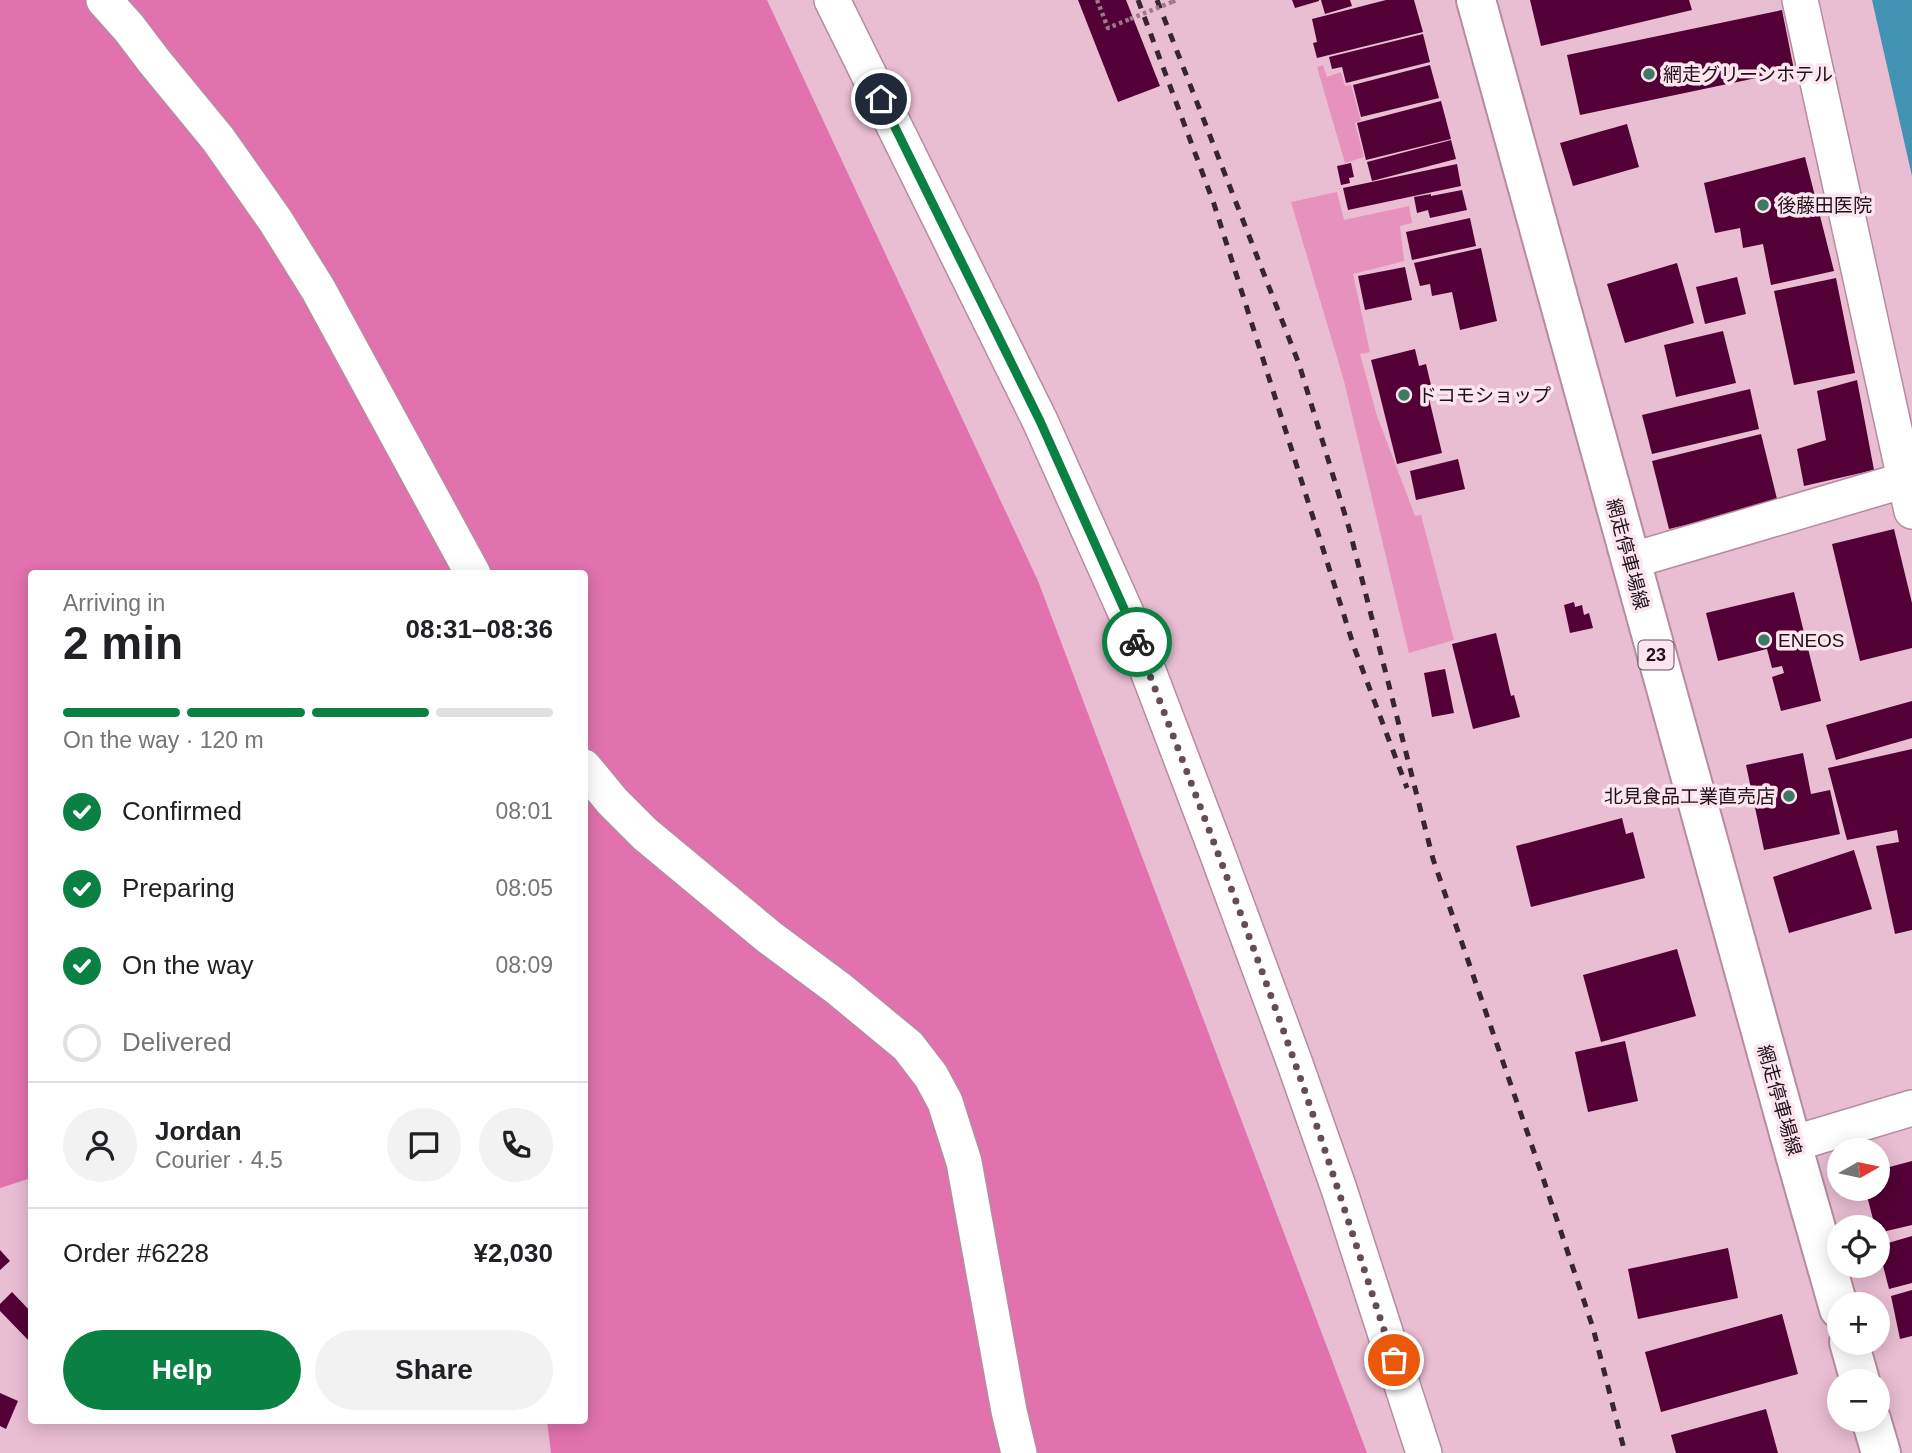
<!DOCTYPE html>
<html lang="en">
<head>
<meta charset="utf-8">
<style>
	:root { --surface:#fff; --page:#f2f2f2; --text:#202124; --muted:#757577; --line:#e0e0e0; --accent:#0b8043 }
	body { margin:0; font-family:Helvetica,"Noto Sans JP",sans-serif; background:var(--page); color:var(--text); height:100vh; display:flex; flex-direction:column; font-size:26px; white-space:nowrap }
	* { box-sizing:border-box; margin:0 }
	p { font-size:23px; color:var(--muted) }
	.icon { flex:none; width:38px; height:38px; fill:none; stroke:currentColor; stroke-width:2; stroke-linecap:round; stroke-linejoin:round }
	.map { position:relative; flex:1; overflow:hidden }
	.side { position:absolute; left:28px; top:570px; width:560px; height:854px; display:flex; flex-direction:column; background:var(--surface); border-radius:7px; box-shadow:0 4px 18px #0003 }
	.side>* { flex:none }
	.needle { width:46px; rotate:81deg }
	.tools { position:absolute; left:1827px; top:1138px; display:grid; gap:14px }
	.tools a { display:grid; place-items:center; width:63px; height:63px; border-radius:50%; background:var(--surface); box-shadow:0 4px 18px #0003; font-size:35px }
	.pin { position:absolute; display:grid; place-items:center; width:60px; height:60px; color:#fff; margin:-30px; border:4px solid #fff; border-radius:50%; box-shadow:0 2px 7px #0007 }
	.courier { position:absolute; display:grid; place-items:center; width:70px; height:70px; margin:-35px; border:5px solid #0b8043; border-radius:50%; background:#fff; color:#222; box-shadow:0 2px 9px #0007 }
	.summary em { font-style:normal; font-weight:800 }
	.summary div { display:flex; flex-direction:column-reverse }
	.summary { display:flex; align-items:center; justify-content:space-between; height:119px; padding:0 35px }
	h1 { font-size:46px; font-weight:800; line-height:52px }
	.bar { display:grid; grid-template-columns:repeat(4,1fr); gap:10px 7px; align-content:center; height:84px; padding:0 35px }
	.bar i { height:9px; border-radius:5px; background:var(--line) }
	.bar .current { background:var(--accent) }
	.bar p { grid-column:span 4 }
	.line { display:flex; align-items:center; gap:18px; padding:0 35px; border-top:2px solid var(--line) }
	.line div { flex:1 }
	.round { display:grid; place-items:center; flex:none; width:74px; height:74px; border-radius:37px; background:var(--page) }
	ol { padding:0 35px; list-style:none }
	li { display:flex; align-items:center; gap:21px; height:77px }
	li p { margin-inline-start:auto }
	li .icon { padding:7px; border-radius:50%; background:var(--accent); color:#fff; stroke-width:4 }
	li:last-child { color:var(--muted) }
	li i { width:38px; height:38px; border:4px solid var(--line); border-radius:50% }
	.primary-button { display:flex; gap:14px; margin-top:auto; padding:14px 35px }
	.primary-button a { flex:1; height:80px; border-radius:42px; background:var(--accent); color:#fff; font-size:28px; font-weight:800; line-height:80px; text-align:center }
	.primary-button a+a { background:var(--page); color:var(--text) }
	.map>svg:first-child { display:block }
	.green { fill:#e692bc }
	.forest { fill:#e172ae }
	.water { fill:#4192b3 }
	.building { fill:#530036 }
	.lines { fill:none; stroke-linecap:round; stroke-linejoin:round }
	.minor-casing { stroke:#b68ca0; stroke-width:38 }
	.major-casing { stroke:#b68ca0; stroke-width:42 }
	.path { stroke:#9b7a8a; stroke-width:4.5; stroke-dasharray:3.5 3.5; stroke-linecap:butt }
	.minor { stroke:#fff; stroke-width:35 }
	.major { stroke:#fff; stroke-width:38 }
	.rail { stroke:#38252f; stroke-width:5; stroke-dasharray:9 9; stroke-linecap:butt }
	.path-bridge { stroke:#9b7a8a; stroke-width:4.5; stroke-dasharray:3.5 3.5; stroke-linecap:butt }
	.done { stroke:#664c58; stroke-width:7; stroke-dasharray:0 12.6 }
	.route { stroke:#0b8043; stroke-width:9 }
	.poi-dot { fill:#3d7964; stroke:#fce5ef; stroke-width:2.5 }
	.labels { text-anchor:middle; stroke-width:7; stroke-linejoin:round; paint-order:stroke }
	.shield { fill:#fce5ef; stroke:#614f58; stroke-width:2 }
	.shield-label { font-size:18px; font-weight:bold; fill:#1f0f17 }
	.poi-label { font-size:19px; fill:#1f0f17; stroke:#fce5ef; text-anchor:start }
	.street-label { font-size:19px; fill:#1f0f17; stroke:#fce5ef }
</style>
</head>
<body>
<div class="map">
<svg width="1912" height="1453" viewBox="0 0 1912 1453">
	<rect width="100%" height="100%" fill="#e9bdd2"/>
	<!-- green -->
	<g class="green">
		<path d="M1323 65 1327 77 1341 72 1345 86 1351 85 1361 121 1355 123 1364 157 1345 163 1317 67Z"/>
		<path d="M1337 192 1344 220 1409 206 1412 223 1400 226 1404 261 1353 274 1370 352 1360 354 1377 416 1415 516 1421 515 1454 640 1409 653 1344 381 1291 202Z"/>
	</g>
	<!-- forest -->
	<path class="forest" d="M0 0H767L1038 581 1367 1453H551L547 1421H584V574H32L31 1178 0 1188Z"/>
	<!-- water -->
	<path class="water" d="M1872 0H1912V176Z"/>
	<!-- building -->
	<g class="building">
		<path d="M1078 0H1126L1160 86 1118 102Z"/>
		<path d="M1292 0H1319V1L1295 8Z"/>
		<path d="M1321 0H1350L1352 6 1325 14Z"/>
		<path d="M1386 0H1414L1423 32 1317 58 1313 43 1317 42 1312 19Z"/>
		<path d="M1530 0H1689L1692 10 1541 46Z"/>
		<path d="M1782 10 1794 70 1580 115 1567 55Z"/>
		<path d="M1423 34 1430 62 1346 83 1342 67 1332 69 1329 57Z"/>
		<path d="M1430 65 1439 98 1361 117 1353 85Z"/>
		<path d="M1441 101 1451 139 1366 160 1357 123Z"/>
		<path d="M1627 124 1639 167 1573 186 1560 143Z"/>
		<path d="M1451 140 1456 159 1372 181 1367 162Z"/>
		<path d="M1805 157 1834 271 1771 285 1763 244 1743 248 1740 228 1715 233 1704 183Z"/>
		<path d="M1351 163 1354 177 1349 178 1350 183 1341 185 1337 166Z"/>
		<path d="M1457 164 1461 186 1348 210 1343 188Z"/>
		<path d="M1462 190 1467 210 1430 218 1428 210 1417 213 1414 197 1431 194V196Z"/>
		<path d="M1470 218 1476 246 1412 260 1406 232Z"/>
		<path d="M1481 248 1497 321 1460 330 1452 292 1432 296 1430 284 1420 286 1414 263Z"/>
		<path d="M1677 263 1694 323 1625 343 1607 284Z"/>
		<path d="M1405 267 1412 300 1365 310 1358 276Z"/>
		<path d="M1737 277 1746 314 1705 324 1696 287Z"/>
		<path d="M1836 278 1855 373 1794 385 1774 291Z"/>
		<path d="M1723 331 1736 383 1676 397 1664 345Z"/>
		<path d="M1415 349 1419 366 1426 364 1431 385 1426 386 1442 453 1397 464 1371 360Z"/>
		<path d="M1857 380 1874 470 1804 486 1797 449 1826 440 1817 391Z"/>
		<path d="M1750 389 1759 429 1652 454 1642 415Z"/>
		<path d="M1761 434 1778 503 1669 529 1652 461Z"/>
		<path d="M1458 459 1465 489 1416 500 1410 471Z"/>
		<path d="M1894 529 1912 603V648L1860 661 1832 544Z"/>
		<path d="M1794 592 1821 701 1781 711 1772 677 1784 673 1782 666 1772 668 1767 649 1718 661 1706 613Z"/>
		<path d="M1574 602 1575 607 1582 605 1584 615 1589 613 1593 628 1570 633 1564 605Z"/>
		<path d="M1496 633 1511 696 1514 695 1520 717 1473 729 1452 644Z"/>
		<path d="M1445 669 1454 713 1432 717 1424 673Z"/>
		<path d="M1912 701V738L1836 760 1826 725Z"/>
		<path d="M1912 749V930L1895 934 1876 846 1899 842 1897 830 1847 840 1828 768Z"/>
		<path d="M1803 753 1811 794 1830 790 1840 834 1764 850 1746 765Z"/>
		<path d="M1622 818 1626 834 1633 832 1645 878 1531 907 1516 846Z"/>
		<path d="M1854 850 1872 909 1789 933 1773 877Z"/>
		<path d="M1677 949 1696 1016 1601 1042 1583 975Z"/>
		<path d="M1625 1041 1638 1101 1588 1112 1575 1052Z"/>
		<path d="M1912 1161V1225L1878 1233V1227H1875L1865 1188H1878V1170Z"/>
		<path d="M1912 1236V1283L1889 1289 1878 1246Z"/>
		<path d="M1728 1248 1738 1298 1638 1319 1628 1269Z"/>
		<path d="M0 1250 10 1261 0 1270Z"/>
		<path d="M1912 1290V1336L1900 1339 1891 1296Z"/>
		<path d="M12 1292 32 1313V1344L0 1311V1304Z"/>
		<path d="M1782 1314 1798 1374 1661 1412 1645 1352Z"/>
		<path d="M0 1393 18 1401 6 1429 0 1426Z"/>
		<path d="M1766 1409 1778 1453H1676L1671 1435Z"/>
	</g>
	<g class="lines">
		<!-- minor casing -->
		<g class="minor-casing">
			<g id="minor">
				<path d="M104 0 129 28 154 61 218 139 275 220 318 289 473 574"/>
				<path d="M832 0 1040 421 1126 613 1215 847 1294 1061 1339 1189 1424 1453"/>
				<path d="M1800 0 1912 511"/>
				<path d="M1630 561 1905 480"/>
				<path d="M584 767 612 801 645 834 769 937 839 989 908 1046 931 1076 945 1102 964 1162 1009 1411 1019 1453"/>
				<path d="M1792 1144 1912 1108"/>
			</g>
		</g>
		<!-- major casing -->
		<g class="major-casing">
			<g id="major">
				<path d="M1476 0 1792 1144 1839 1309"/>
				<path d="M1849 1342 1860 1381"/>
				<path d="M1871 1419 1881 1453"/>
			</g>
		</g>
		<!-- path -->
		<g class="path">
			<path d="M1097 0 1108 28 1130 19"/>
			<path d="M1172 2 1176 0"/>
		</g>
		<!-- minor -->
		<use href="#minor" class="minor"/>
		<!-- major -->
		<use href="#major" class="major"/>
		<!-- rail -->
		<g class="rail">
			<path d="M1138 0 1214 204 1354 647 1407 788"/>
			<path d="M1157 0 1299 364 1349 528 1433 859 1542 1175 1593 1328 1625 1453"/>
		</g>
		<!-- path-bridge -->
		<path class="path-bridge" d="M1130 19 1172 2"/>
	</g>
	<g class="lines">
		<!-- done -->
		<path class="done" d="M1137 642C1191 782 1245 922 1295 1063 1330 1162 1361 1261 1394 1360"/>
		<!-- route -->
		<path class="route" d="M881 99 1040 421 1126 613 1137 642"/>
	</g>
	<!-- markers -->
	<g class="poi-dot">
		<circle cx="1649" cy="74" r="7"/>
		<circle cx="1763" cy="205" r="7"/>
		<circle cx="1404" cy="395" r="7"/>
		<circle cx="1764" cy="640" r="7"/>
		<circle cx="1789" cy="796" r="7"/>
	</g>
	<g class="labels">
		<!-- shield labels -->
		<rect class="shield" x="1638.5" y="640.5" width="35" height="29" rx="5"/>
		<g class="shield-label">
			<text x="1656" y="661">23</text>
		</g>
		<!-- poi labels -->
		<g class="poi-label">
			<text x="1663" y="81">網走グリーンホテル</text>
			<text x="1777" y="212">後藤田医院</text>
			<text x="1418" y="402">ドコモショップ</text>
			<text x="1778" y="647">ENEOS</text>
			<text x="1775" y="803" text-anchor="end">北見食品工業直売店</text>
		</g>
		<!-- street labels -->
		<g class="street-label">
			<text transform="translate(1628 554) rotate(75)" y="7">網走停車場線</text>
			<text transform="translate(1780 1100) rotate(74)" y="7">網走停車場線</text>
		</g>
	</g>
</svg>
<div class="tools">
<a><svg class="needle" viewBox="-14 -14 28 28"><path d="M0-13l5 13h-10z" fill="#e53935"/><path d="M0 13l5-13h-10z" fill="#757577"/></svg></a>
<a><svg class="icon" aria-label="locate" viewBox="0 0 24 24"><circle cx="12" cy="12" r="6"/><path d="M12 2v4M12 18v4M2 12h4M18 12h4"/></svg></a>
<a>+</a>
<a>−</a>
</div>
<div class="pin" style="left:1394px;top:1360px;background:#ea580c"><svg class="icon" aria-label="bag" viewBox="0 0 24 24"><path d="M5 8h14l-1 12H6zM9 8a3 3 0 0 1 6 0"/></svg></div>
<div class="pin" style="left:881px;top:99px;background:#1f2937"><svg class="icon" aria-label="home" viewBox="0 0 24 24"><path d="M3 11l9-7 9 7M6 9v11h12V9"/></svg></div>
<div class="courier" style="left:1137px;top:642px"><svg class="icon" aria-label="bike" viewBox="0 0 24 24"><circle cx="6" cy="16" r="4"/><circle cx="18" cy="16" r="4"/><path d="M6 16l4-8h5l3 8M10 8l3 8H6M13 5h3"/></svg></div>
<section class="side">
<div class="summary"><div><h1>2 min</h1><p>Arriving in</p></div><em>08:31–08:36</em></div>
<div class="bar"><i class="current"></i><i class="current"></i><i class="current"></i><i></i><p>On the way · 120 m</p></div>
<ol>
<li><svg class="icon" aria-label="check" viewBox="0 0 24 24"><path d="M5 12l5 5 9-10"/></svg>Confirmed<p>08:01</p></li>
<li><svg class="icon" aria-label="check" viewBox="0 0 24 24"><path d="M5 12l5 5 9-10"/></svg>Preparing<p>08:05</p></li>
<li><svg class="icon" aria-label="check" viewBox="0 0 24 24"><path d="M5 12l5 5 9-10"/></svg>On the way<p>08:09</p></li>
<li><i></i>Delivered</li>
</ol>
<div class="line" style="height:126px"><a class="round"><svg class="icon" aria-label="person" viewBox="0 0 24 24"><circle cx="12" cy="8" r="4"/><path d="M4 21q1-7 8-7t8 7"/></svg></a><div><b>Jordan</b><p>Courier · 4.5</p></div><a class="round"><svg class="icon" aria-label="chat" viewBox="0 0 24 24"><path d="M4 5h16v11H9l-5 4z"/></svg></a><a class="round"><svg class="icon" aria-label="phone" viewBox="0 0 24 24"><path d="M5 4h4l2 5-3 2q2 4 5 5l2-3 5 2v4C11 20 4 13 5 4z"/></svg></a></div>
<div class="line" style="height:91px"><div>Order #6228</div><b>¥2,030</b></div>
<div class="primary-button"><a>Help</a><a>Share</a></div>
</section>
</div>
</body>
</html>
